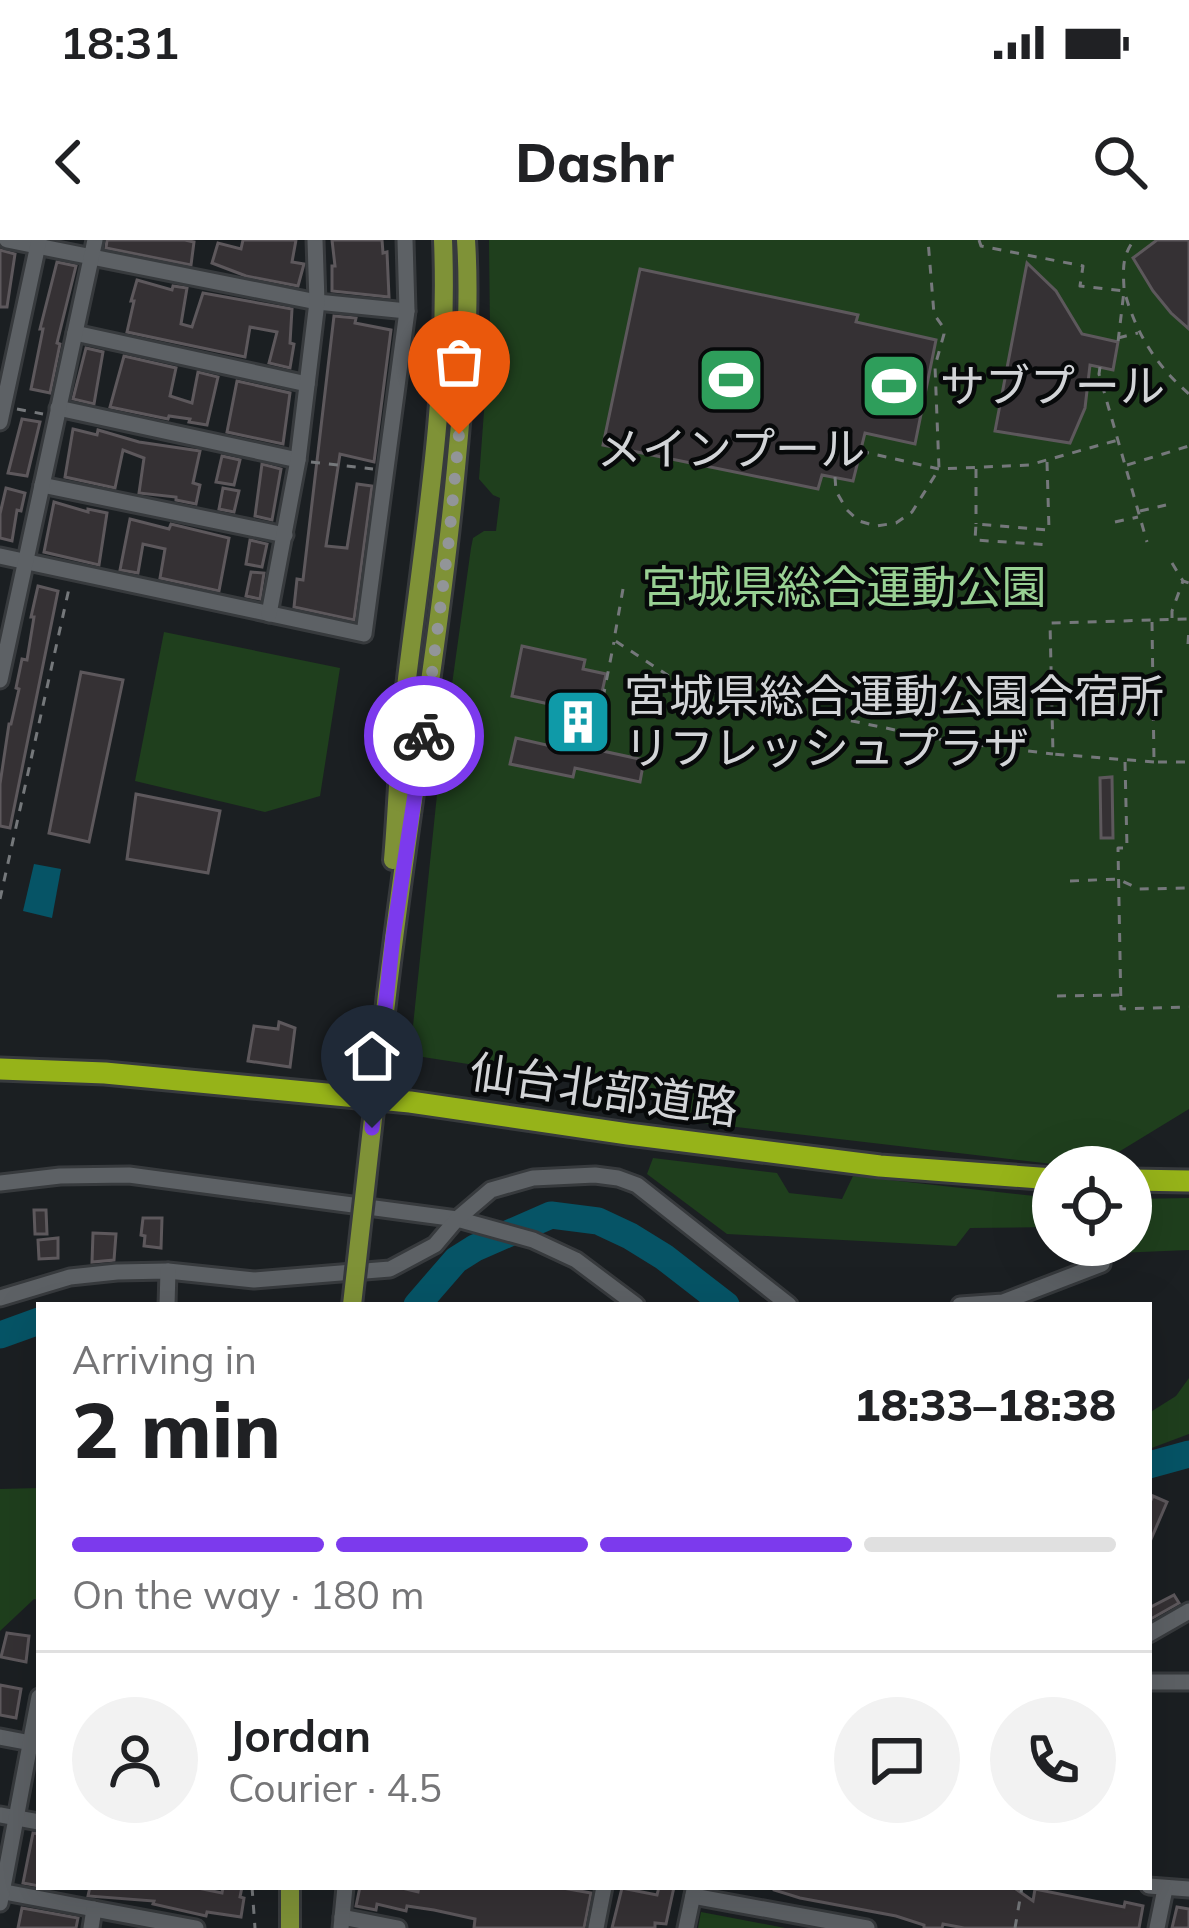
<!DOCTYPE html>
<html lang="en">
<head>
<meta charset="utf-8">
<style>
	:root { --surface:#fff; --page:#f2f2f2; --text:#202124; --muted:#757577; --line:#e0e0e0; --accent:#7c3aed }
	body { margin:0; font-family:Mulish,"Noto Sans JP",sans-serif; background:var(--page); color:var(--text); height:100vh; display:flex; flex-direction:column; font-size:45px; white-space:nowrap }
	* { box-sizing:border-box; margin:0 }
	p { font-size:39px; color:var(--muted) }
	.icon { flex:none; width:66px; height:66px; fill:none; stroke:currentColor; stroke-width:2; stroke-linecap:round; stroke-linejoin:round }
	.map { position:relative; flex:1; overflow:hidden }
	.details { position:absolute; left:36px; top:1062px; width:1116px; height:588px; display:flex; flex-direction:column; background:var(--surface); border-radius:0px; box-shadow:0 12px 48px #0002 }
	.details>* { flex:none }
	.fabs { position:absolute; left:1032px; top:906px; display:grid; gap:24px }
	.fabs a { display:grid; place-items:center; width:120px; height:120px; border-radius:50%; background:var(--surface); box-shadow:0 12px 48px #0002; font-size:60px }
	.pin { position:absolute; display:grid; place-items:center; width:102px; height:102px; color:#fff; margin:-123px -51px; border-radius:50% 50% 50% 0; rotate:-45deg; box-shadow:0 0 12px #0007 }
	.pin .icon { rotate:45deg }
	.courier { position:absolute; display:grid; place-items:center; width:120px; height:120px; margin:-60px; border:9px solid #7c3aed; border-radius:50%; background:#fff; color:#222; box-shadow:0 3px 15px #0007 }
	.overview em { font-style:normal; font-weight:800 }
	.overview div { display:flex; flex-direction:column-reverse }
	.overview { display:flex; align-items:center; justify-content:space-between; height:204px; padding:0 36px }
	h1 { font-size:78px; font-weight:800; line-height:90px }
	.bar { display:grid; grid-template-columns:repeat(4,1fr); gap:18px 12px; align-content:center; height:144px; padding:0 36px }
	.bar i { height:15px; border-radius:9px; background:var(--line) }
	.bar .current { background:var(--accent) }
	.bar p { grid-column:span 4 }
	.line { display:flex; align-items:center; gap:30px; padding:0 36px; border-top:3px solid var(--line) }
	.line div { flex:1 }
	.round { display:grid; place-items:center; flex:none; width:126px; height:126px; border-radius:63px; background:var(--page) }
	.status { display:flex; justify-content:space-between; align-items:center; height:84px; padding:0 60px; background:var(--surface); direction:ltr }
	.status svg { height:33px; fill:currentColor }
	header { display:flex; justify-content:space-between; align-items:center; height:156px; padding:0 36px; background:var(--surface); font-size:54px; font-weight:800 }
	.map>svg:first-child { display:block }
	.green { fill:#1f3f1d }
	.water { fill:#065466 }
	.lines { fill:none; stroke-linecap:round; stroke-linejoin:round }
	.river { stroke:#065466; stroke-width:27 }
	.building { fill:#353134; stroke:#5d585c; stroke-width:3 }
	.minor-casing { stroke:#373a3d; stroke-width:21 }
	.major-casing { stroke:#373a3d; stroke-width:24 }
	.highway-casing { stroke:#373a3d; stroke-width:27 }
	.path { stroke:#75787b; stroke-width:3; stroke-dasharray:9 9; stroke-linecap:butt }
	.minor { stroke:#5d6165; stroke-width:15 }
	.major { stroke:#7f9237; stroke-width:18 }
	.highway { stroke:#96b319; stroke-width:21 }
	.major-bridge-casing { stroke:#373a3d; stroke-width:24; stroke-linecap:butt }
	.major-bridge { stroke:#7f9237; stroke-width:18 }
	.done { stroke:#929598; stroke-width:12; stroke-dasharray:0 21.6 }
	.route { stroke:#7c3aed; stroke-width:15 }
	.labels { text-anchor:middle; stroke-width:9; stroke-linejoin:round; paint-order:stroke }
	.poi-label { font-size:45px; fill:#d2d4d7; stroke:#07090a; text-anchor:start }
	.park-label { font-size:45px; fill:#99d194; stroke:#07090a }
	.street-label { font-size:45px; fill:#d2d4d7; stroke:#07090a }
</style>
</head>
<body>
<div class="status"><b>18:31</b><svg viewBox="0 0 49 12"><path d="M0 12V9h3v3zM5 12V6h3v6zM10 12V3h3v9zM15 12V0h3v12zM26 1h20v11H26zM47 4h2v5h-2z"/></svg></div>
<header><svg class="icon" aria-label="back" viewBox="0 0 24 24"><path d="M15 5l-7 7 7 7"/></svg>Dashr<svg class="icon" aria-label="search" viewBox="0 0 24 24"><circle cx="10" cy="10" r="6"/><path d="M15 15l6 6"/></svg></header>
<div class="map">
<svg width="1189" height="1688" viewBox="0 0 1189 1688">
	<rect width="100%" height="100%" fill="#1b1f22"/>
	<!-- green -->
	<g class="green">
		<path d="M489 0H1189V869L1094 927H1078L660 878 663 854 410 815 438 545 471 308 473 298 484 291H496L500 258 493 255 479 239 490 90Z"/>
		<path d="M164 392 340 428 320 556 265 572 135 541Z"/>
		<path d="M653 918 777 933 789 953 842 959 853 936 1053 958V987L970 988 956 1006 727 994 647 934Z"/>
		<path d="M1189 958V1010L1117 1013 1104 1005H1131V959Z"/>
		<path d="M1189 1138V1194L1149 1209V1173L1176 1156Z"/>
		<path d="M39 1248V1360L34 1359 0 1391V1249Z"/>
		<path d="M701 1672 785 1688H698Z"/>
	</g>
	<!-- water -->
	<path class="water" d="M34 624 61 629 52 678 23 671Z"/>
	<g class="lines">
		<!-- river -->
		<g class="river">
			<path d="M417 1065 456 1020 475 1008 551 975 598 981 630 996 664 1017 726 1065"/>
			<path d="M0 1095 39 1081"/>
			<path d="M1149 1225 1189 1214"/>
		</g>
	</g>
	<!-- building -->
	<g class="building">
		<path d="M107 0H185L194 2 191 25 106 8Z"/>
		<path d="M243 0H296L292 22 304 24 298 46 246 36 212 23 218 3 241 9Z"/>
		<path d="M332 0H382L383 13 387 12 389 57 332 51V26H335Z"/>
		<path d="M1157 0H1189V89L1171 73 1153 51 1133 18Z"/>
		<path d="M0 10 15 14 7 67H0Z"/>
		<path d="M57 22 76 26 57 103 60 104 50 153 31 149 43 89H40Z"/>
		<path d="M1027 23 1056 51 1082 94 1118 102 1113 130 1090 125 1085 168 1070 203 995 191Z"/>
		<path d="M640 29 858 75 856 82 936 100 915 204 865 193 853 241 822 235 818 249 603 205Z"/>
		<path d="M137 40 172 50 173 46 187 48 181 84 192 87 203 53 292 69 290 103 294 104 290 128 269 123 277 92 250 87 245 117 127 92 134 61H131Z"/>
		<path d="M334 76 356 78 355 83 391 90 374 222 340 214 326 306 347 308 357 244 372 246 354 380 294 367 297 339 303 340Z"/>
		<path d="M86 108 103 112 94 164 73 159Z"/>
		<path d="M124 116 176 128 170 156 192 163 198 132 218 137 207 185 189 182 190 179 169 176 168 179 110 167Z"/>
		<path d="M237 141 290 153 283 204 227 192Z"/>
		<path d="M22 179 40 182 27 236 8 233Z"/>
		<path d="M73 189 97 195 98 190 139 202 200 211 193 243 200 245 196 264 176 260V257L139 253 144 218 123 210 115 248 65 237Z"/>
		<path d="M222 216 240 220 234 245 216 242Z"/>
		<path d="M262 224 281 229 272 280 255 276Z"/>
		<path d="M6 248 25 253 21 271 17 270 12 301 0 298V274Z"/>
		<path d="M223 248 239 251 234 272 219 269Z"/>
		<path d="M54 262 88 272V269L107 273 99 325 44 312Z"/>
		<path d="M130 279 169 289 171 284 229 298 219 351 160 338 165 309 143 304 138 333 120 330Z"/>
		<path d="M250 300 267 304 262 327 246 324Z"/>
		<path d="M251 332 264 333 260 359 246 356Z"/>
		<path d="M38 346 58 351 10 588 0 586V544L9 484H11L19 449 16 448 22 419 27 420 34 377H31Z"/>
		<path d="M522 406 585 420 583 429 606 434 592 498 600 500 598 510 644 520 640 542 575 528 573 537 510 524 516 498 555 507 563 467 512 456Z"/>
		<path d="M81 432 123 440 89 602 49 593Z"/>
		<path d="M1112 537 1113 598H1101L1100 538Z"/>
		<path d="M136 554 220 571 208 633 127 619Z"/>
		<path d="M279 782 295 788 290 827 248 821 254 786 278 789Z"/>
		<path d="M34 970H46L47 994H35Z"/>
		<path d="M143 978H162L161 1008 144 1006 145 996 141 995Z"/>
		<path d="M93 993 116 994 114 1020 92 1022Z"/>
		<path d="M58 998V1018L39 1019 38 1000Z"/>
		<path d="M1153 1256 1167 1262 1149 1304V1264Z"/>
		<path d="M1174 1355 1179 1363 1149 1380V1368Z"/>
		<path d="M7 1393 29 1396 26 1422 1 1417Z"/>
		<path d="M0 1445 21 1449 16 1478 0 1475Z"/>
		<path d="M33 1593 39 1594V1646L23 1643Z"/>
		<path d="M90 1647H193L222 1653 223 1647H242L240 1657 244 1658 241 1677 207 1672 206 1676 153 1664 154 1661 88 1656Z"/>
		<path d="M360 1647H398L418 1652 419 1647H557L591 1653 584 1688H474L475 1679 434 1670 407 1666 406 1671 377 1664 376 1670 356 1666Z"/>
		<path d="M659 1647H674L666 1684 655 1683V1688H612L622 1648 657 1655Z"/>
		<path d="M774 1647H1013L1033 1661 1035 1649 1124 1667 1125 1662 1143 1666 1139 1688H964L943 1684 942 1688H924V1685L896 1676 800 1658 774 1650Z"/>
		<path d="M1177 1667 1189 1669V1688H1172Z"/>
		<path d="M22 1668 78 1678 76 1688H18Z"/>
	</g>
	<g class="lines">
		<!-- minor casing -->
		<g class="minor-casing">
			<g id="minor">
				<path d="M7 0 317 62 407 71"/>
				<path d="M75 93 307 144"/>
				<path d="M58 168 298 220"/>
				<path d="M0 182 39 0"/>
				<path d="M42 245 285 295"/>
				<path d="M0 316 364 394 407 71 405 0"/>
				<path d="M269 374 298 220 317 62 315 0"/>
				<path d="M0 440 95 0"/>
				<path d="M0 943 60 936 129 935 457 979 533 1000 576 1020 636 1065"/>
				<path d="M0 1058 70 1037 117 1032 168 1031 254 1040 390 1029 435 1005 457 979 491 950 533 938 595 935 618 938 637 945 789 1065"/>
				<path d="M167 1065 168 1031"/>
				<path d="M960 1065 1003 1062 1102 1024"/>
				<path d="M1149 1394 1189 1371"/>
				<path d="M1149 1442H1189"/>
				<path d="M0 1497 36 1504"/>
				<path d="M0 1575 39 1582"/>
				<path d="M1149 1646 1189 1649"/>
				<path d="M0 1651 94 1669"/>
				<path d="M693 1656 867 1688"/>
				<path d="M0 1663 39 1457"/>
				<path d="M342 1677 398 1688"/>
				<path d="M91 1688 94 1669 196 1688"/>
				<path d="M341 1688 345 1647"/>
				<path d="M596 1688 604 1647"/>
				<path d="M686 1688 694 1650"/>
				<path d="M1157 1688 1165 1649"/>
			</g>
		</g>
		<!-- major casing -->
		<g class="major-casing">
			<g id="major">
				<path d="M393 620C398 563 399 504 406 447 424 298 449 150 443 0"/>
				<path d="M382 799C402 608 438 419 456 228 463 152 471 76 466 0"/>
				<path d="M290 1688V1647"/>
			</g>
		</g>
		<!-- highway casing -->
		<g class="highway-casing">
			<g id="highway">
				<path d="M0 829 105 833 410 862 628 894 880 926 1053 939"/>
				<path d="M1131 940 1189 941"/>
			</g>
		</g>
		<!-- path -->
		<g class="path">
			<path d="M979 0 981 6 1083 26 1080 46 1124 51 1118 102"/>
			<path d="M1124 48C1123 29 1122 16 1134 0"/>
			<path d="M1126 57C1138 97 1158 127 1189 154"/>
			<path d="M1118 98 1138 93"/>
			<path d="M1100 127 1099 134 1147 302"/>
			<path d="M17 169 43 174"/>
			<path d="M860 211 939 229 1029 225 1118 200"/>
			<path d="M311 222 373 229"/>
			<path d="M1047 222 1049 290 976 284 975 300 1051 305"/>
			<path d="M1127 225 1189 206"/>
			<path d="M976 229V284"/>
			<path d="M835 237 836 251 847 270 859 281 876 286 896 283 912 272 939 229 935 126 944 94 943 87 934 74 928 0"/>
			<path d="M1140 271 1166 265"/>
			<path d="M1115 282 1138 277"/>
			<path d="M1172 323 1183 341 1189 343"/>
			<path d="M623 349 614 400 684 446 953 502 1053 514"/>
			<path d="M1172 378V371L1183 341"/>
			<path d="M1152 382 1154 522H1189"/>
			<path d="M1188 404 1189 388"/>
			<path d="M596 493 614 402"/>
			<path d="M1125 522 1127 608H1118L1121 769 1189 767"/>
			<path d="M1154 522 1053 514 1050 383 1189 379"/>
			<path d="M1070 641 1118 639 1139 649 1189 648"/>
			<path d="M0 659 70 344"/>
			<path d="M1057 756 1119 755"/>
			<path d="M252 1647 255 1688"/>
			<path d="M1015 1688 1022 1647"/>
		</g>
		<!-- minor -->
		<use href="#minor" class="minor"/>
		<!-- major -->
		<use href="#major" class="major"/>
		<!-- highway -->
		<use href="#highway" class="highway"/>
		<!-- major-bridge casing -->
		<g class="major-bridge-casing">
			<path id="major-bridge" d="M352 1065 382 799"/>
		</g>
		<!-- major-bridge -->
		<use href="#major-bridge" class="major-bridge"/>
	</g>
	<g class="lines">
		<!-- done -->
		<path class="done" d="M424 496 449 299 459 194"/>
		<!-- route -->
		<path class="route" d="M372 888 393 697 424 496"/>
	</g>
	<!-- icons -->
	<defs>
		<g id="stadium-square" transform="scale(3.45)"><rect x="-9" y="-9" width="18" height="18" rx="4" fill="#2e9e5b" stroke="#07090a"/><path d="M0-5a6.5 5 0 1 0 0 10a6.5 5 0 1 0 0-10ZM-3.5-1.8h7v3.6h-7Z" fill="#fff"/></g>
		<g id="building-square" transform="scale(3.45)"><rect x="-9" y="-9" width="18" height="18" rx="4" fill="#0f9aa8" stroke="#07090a"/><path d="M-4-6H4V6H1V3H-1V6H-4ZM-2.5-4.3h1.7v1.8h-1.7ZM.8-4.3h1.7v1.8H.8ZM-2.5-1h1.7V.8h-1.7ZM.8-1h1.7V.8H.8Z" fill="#fff"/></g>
	</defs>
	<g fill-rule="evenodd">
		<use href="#stadium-square" x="731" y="140"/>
		<use href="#stadium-square" x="894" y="146"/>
		<use href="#building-square" x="578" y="482"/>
	</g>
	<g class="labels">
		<!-- poi labels -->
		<g class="poi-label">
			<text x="940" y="162">サブプール</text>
			<text x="731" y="225" text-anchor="middle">メインプール</text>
			<text x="624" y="472">宮城県総合運動公園合宿所<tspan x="624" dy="52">リフレッシュプラザ</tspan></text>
		</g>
		<!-- park labels -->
		<g class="park-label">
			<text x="844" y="363">宮城県総合運動公園</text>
		</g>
		<!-- street labels -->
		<g class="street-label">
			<text transform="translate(604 850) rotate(8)" y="16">仙台北部道路</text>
		</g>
	</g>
</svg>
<div class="fabs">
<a><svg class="icon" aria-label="locate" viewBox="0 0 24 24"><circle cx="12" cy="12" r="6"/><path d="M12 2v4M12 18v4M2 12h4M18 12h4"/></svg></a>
</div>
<div class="pin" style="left:459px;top:194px;background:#ea580c"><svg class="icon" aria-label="bag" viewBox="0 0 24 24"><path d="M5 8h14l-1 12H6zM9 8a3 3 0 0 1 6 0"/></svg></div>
<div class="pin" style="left:372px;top:888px;background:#1f2937"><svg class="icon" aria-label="home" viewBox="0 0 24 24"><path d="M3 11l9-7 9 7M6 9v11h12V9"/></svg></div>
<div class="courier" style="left:424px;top:496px"><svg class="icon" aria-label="bike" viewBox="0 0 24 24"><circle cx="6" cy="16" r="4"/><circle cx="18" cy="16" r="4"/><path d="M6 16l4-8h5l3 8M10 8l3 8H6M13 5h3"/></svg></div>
<section class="details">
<div class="overview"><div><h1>2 min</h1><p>Arriving in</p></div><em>18:33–18:38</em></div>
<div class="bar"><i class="current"></i><i class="current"></i><i class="current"></i><i></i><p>On the way · 180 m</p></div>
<div class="line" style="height:216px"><a class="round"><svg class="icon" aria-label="person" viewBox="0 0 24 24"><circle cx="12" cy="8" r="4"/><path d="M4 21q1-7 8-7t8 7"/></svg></a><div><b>Jordan</b><p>Courier · 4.5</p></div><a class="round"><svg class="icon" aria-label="chat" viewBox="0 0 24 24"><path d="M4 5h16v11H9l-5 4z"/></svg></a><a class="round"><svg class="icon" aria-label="phone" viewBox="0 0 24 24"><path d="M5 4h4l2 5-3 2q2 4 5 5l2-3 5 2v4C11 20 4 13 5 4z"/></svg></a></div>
</section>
</div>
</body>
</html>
